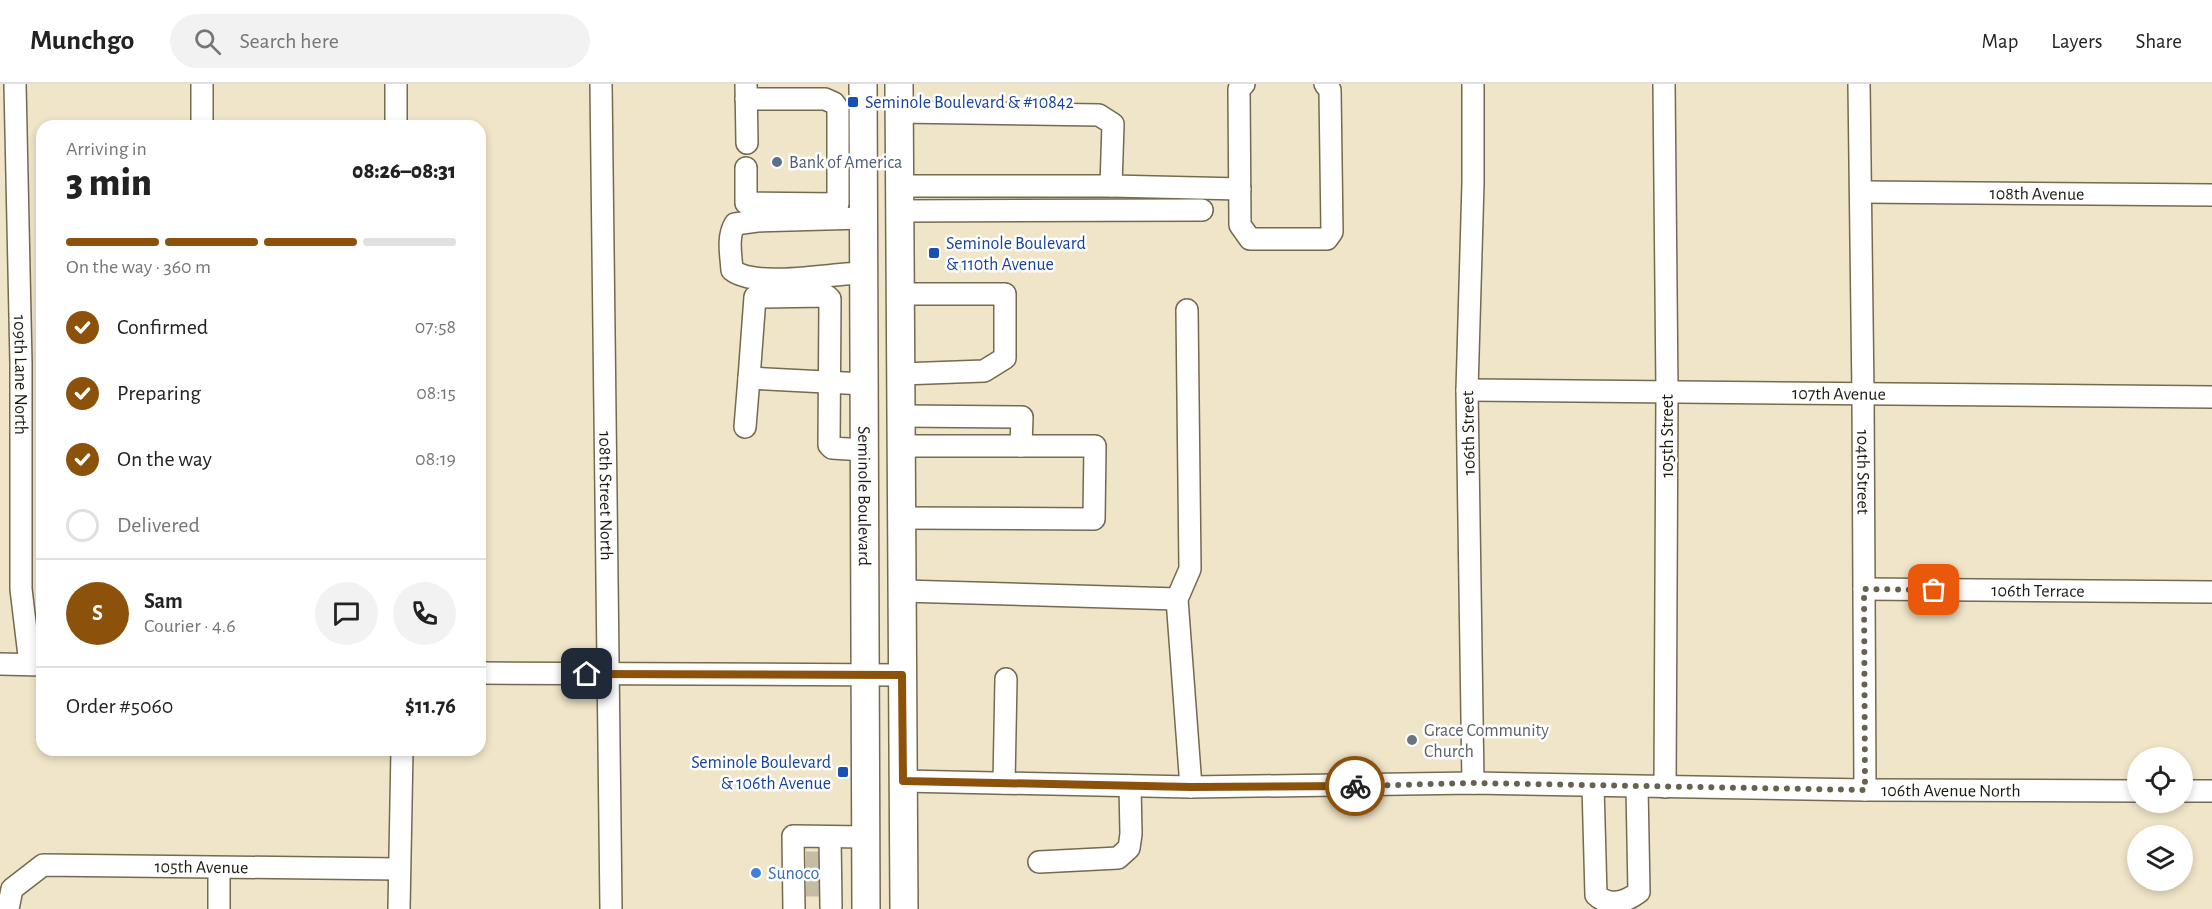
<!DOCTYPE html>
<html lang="en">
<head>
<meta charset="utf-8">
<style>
	:root { --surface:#fff; --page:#f2f2f2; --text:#222; --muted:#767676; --line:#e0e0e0; --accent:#8c520c }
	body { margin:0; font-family:"Alegreya Sans",sans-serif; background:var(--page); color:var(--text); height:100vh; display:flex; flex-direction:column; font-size:22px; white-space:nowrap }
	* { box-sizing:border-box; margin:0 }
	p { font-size:20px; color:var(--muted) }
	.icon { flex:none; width:33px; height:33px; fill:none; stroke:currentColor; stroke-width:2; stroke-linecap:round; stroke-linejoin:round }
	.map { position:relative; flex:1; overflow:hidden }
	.drawer { position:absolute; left:36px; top:36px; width:450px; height:636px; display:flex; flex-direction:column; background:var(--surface); border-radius:18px; box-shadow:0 3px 9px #0003 }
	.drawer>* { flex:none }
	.tools { position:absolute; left:2127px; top:663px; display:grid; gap:12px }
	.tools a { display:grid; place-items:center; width:66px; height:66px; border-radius:50%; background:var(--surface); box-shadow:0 3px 9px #0003; font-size:30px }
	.pin { position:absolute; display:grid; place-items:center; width:51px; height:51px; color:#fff; margin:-26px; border-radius:12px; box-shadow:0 3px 9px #0006 }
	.courier { position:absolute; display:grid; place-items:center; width:60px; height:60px; margin:-30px; border:4px solid #8c520c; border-radius:50%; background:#fff; color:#222; box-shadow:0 2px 8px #0007 }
	.headline em { font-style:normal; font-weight:800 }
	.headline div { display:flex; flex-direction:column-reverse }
	.headline { display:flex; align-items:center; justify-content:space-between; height:102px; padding:0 30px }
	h1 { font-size:39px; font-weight:800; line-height:45px }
	.bar { display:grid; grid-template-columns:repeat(4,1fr); gap:9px 6px; align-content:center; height:72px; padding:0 30px }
	.bar i { height:8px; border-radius:4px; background:var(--line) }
	.bar .selected { background:var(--accent) }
	.bar p { grid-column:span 4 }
	.line { display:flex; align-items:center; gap:15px; padding:0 30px; border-top:2px solid var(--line) }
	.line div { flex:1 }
	.round { display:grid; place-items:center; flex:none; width:63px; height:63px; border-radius:32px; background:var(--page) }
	ol { padding:0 30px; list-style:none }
	li { display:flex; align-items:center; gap:18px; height:66px }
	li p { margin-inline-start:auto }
	li .icon { padding:6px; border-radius:50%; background:var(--accent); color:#fff; stroke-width:4 }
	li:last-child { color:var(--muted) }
	li i { width:33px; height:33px; border:3px solid var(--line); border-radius:50% }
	header { display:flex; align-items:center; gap:36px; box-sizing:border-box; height:84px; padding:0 30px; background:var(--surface); border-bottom:2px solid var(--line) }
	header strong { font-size:28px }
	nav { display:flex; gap:33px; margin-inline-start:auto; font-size:21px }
	.search { width:420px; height:54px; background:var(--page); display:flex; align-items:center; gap:15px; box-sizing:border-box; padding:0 21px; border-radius:33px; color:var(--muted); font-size:22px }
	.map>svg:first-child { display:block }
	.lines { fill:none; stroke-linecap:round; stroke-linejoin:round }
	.minor-tunnel { stroke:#c6bca3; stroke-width:21; stroke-dasharray:21 10; stroke-linecap:butt }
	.minor-casing { stroke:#736a50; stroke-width:24 }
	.major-casing { stroke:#736a50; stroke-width:30 }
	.minor { stroke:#fff; stroke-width:21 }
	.major { stroke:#fff; stroke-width:27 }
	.done { stroke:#676150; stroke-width:6; stroke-dasharray:0 10.8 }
	.route { stroke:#8c520c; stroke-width:8 }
	.transit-dot { fill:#1a4fb4; stroke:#fff; stroke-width:2 }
	.service-dot { fill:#5c6f8a; stroke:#fff; stroke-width:2 }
	.worship-dot { fill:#6b7280; stroke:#fff; stroke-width:2 }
	.shop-dot { fill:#3f7fe0; stroke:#fff; stroke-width:2 }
	.labels { text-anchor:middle; stroke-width:5; stroke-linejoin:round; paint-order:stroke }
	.transit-label { font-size:18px; fill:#164399; stroke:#fff; text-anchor:start }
	.service-label { font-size:18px; fill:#4e5e75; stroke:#fff; text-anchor:start }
	.street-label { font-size:18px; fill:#1d1a0f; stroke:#fff }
	.worship-label { font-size:18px; fill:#5b616d; stroke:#fff; text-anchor:start }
	.shop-label { font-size:18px; fill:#366cbe; stroke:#fff; text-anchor:start }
</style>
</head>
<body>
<header>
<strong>Munchgo</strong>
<div class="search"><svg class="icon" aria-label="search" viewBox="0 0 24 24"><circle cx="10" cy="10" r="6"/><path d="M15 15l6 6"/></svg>Search here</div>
<nav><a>Map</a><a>Layers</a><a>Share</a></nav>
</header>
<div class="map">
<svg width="2212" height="825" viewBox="0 0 2212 825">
	<rect width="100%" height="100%" fill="#f0e5c8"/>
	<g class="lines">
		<!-- minor-tunnel -->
		<g class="minor-tunnel">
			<path d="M806 778H824"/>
			<path d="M806 802H824"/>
		</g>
		<!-- minor casing -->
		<g class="minor-casing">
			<g id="minor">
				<path id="s1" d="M15 0 21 279V505L30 580"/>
				<path d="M202 0V42"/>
				<path d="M396 0V42"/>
				<path id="s2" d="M601 0 611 825"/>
				<path d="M746 0 747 59"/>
				<path d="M1244 0 1239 5 1240 141 1250 155H1327L1332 148 1330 6 1325 0"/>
				<path d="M1664 0 1667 307 1665 703"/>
				<path id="s3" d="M1859 0 1863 311 1865 706"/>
				<path d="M746 15H825L834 19 838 25V120L746 119V84"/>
				<path d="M899 28 1099 31 1113 40 1111 102H899"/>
				<path d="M1111 102 1240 105"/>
				<path id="s4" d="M1861 108 2212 111"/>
				<path d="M900 127 1202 126"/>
				<path d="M863 134 757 137 735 140C727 153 731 171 732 186 756 205 832 189 863 189"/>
				<path d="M900 210H1005V274L984 287 901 290"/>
				<path d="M1187 226 1190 485 1177 515 1191 703"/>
				<path d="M749 294 755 213 827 212 830 215 829 361 832 364 864 366"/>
				<path id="s5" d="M1467 306 2212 313"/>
				<path d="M901 332 1022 333 1021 362"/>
				<path d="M745 343 749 294 864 300"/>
				<path d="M902 362H1095L1094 435 902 434"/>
				<path id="s6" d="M1864 505 2212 508"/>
				<path d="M903 507 1177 515"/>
				<path d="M0 580 41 581"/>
				<path d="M480 589 902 591"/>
				<path id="s7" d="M903 697 1191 703 1473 699 1865 706 2138 707"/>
				<path d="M1004 699 1006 595"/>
				<path d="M1473 699 1467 306 1473 99V0"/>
				<path d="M1593 702 1596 811C1609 823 1626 818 1639 808L1637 703"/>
				<path d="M2182 707H2212"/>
				<path d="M830 753 831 822"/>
				<path d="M1039 778 1118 774 1129 764 1131 750 1130 702"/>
				<path id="s8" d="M8 825 12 805 43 781 399 785"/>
				<path d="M219 825V784"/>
				<path d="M399 825 402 666"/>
				<path d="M794 825 793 752 866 753"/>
			</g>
		</g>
		<!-- major casing -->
		<g class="major-casing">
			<g id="major">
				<path id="s9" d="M863 0 866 825"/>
				<path d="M899 0 904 825"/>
			</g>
		</g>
		<!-- minor -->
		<use href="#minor" class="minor"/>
		<!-- major -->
		<use href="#major" class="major"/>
	</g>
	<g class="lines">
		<!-- done -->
		<path class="done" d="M1355 702 1473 699 1865 706 1864 505 1934 506"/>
		<!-- route -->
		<path class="route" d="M587 590 902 591 903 697 1191 703 1355 702"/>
	</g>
	<!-- markers -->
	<g class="transit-dot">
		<rect x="847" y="12" width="12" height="12" rx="3"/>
		<rect x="928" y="163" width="12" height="12" rx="3"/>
		<rect x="837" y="682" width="12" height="12" rx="3"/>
	</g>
	<circle class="service-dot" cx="777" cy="78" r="6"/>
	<circle class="worship-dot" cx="1412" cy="656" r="6"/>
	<circle class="shop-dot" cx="756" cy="789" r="6"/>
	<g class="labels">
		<!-- transit labels -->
		<g class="transit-label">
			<text x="865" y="24">Seminole Boulevard &amp; #10842</text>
			<text x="946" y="165">Seminole Boulevard<tspan x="946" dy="21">&amp; 110th Avenue</tspan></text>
			<text x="831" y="684" text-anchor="end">Seminole Boulevard<tspan x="831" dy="21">&amp; 106th Avenue</tspan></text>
		</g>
		<!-- service labels -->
		<g class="service-label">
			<text x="789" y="84">Bank of America</text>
		</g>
		<!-- street labels -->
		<g class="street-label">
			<text dy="6" stroke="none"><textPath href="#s4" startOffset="176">108th Avenue</textPath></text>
			<text dy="6" stroke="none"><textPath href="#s1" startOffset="291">109th Lane North</textPath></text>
			<text dy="6" stroke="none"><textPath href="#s5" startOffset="372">107th Avenue</textPath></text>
			<text transform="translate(1468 349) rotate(-91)" y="6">106th Street</text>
			<text transform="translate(1667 352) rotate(-90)" y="6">105th Street</text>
			<text dy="6" stroke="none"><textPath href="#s3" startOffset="388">104th Street</textPath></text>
			<text dy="6" stroke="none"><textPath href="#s2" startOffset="412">108th Street North</textPath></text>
			<text dy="6" stroke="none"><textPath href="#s9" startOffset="412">Seminole Boulevard</textPath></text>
			<text dy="6" stroke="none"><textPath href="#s6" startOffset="174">106th Terrace</textPath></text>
			<text dy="6" stroke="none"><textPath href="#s7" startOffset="1048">106th Avenue North</textPath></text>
			<text dy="6" stroke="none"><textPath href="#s8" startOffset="218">105th Avenue</textPath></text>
		</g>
		<!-- worship labels -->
		<g class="worship-label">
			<text x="1424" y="652">Grace Community<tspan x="1424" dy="21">Church</tspan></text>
		</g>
		<!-- shop labels -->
		<g class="shop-label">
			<text x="768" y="795">Sunoco</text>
		</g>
	</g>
</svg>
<div class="tools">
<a><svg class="icon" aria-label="locate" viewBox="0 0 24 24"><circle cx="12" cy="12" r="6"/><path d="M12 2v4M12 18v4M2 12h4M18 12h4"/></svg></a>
<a><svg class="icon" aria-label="layers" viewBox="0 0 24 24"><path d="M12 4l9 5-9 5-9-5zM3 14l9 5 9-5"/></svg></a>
</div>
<div class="pin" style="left:1934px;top:506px;background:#ea580c"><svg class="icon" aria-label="bag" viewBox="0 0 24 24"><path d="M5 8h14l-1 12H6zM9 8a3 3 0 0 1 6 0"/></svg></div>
<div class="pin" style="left:587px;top:590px;background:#1f2937"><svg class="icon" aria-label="home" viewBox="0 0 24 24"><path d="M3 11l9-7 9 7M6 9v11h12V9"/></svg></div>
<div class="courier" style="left:1355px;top:702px"><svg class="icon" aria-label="bike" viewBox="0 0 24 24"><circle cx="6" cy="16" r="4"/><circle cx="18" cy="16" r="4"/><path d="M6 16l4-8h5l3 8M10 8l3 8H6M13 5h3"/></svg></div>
<section class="drawer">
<div class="headline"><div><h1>3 min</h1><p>Arriving in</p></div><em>08:26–08:31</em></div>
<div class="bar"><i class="selected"></i><i class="selected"></i><i class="selected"></i><i></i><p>On the way · 360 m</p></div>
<ol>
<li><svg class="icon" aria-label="check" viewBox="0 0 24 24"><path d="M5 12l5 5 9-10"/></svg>Confirmed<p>07:58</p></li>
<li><svg class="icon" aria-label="check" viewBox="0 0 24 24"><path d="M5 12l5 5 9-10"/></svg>Preparing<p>08:15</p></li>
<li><svg class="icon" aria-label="check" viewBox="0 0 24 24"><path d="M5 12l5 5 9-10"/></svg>On the way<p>08:19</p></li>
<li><i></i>Delivered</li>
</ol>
<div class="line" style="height:108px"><b class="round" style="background:var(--accent);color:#fff">S</b><div><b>Sam</b><p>Courier · 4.6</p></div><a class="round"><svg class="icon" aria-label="chat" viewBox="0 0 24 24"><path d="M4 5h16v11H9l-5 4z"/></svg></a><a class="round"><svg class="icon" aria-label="phone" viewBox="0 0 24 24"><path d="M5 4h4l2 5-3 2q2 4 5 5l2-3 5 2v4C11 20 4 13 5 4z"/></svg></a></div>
<div class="line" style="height:78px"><div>Order #5060</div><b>$11.76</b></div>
</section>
</div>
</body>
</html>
